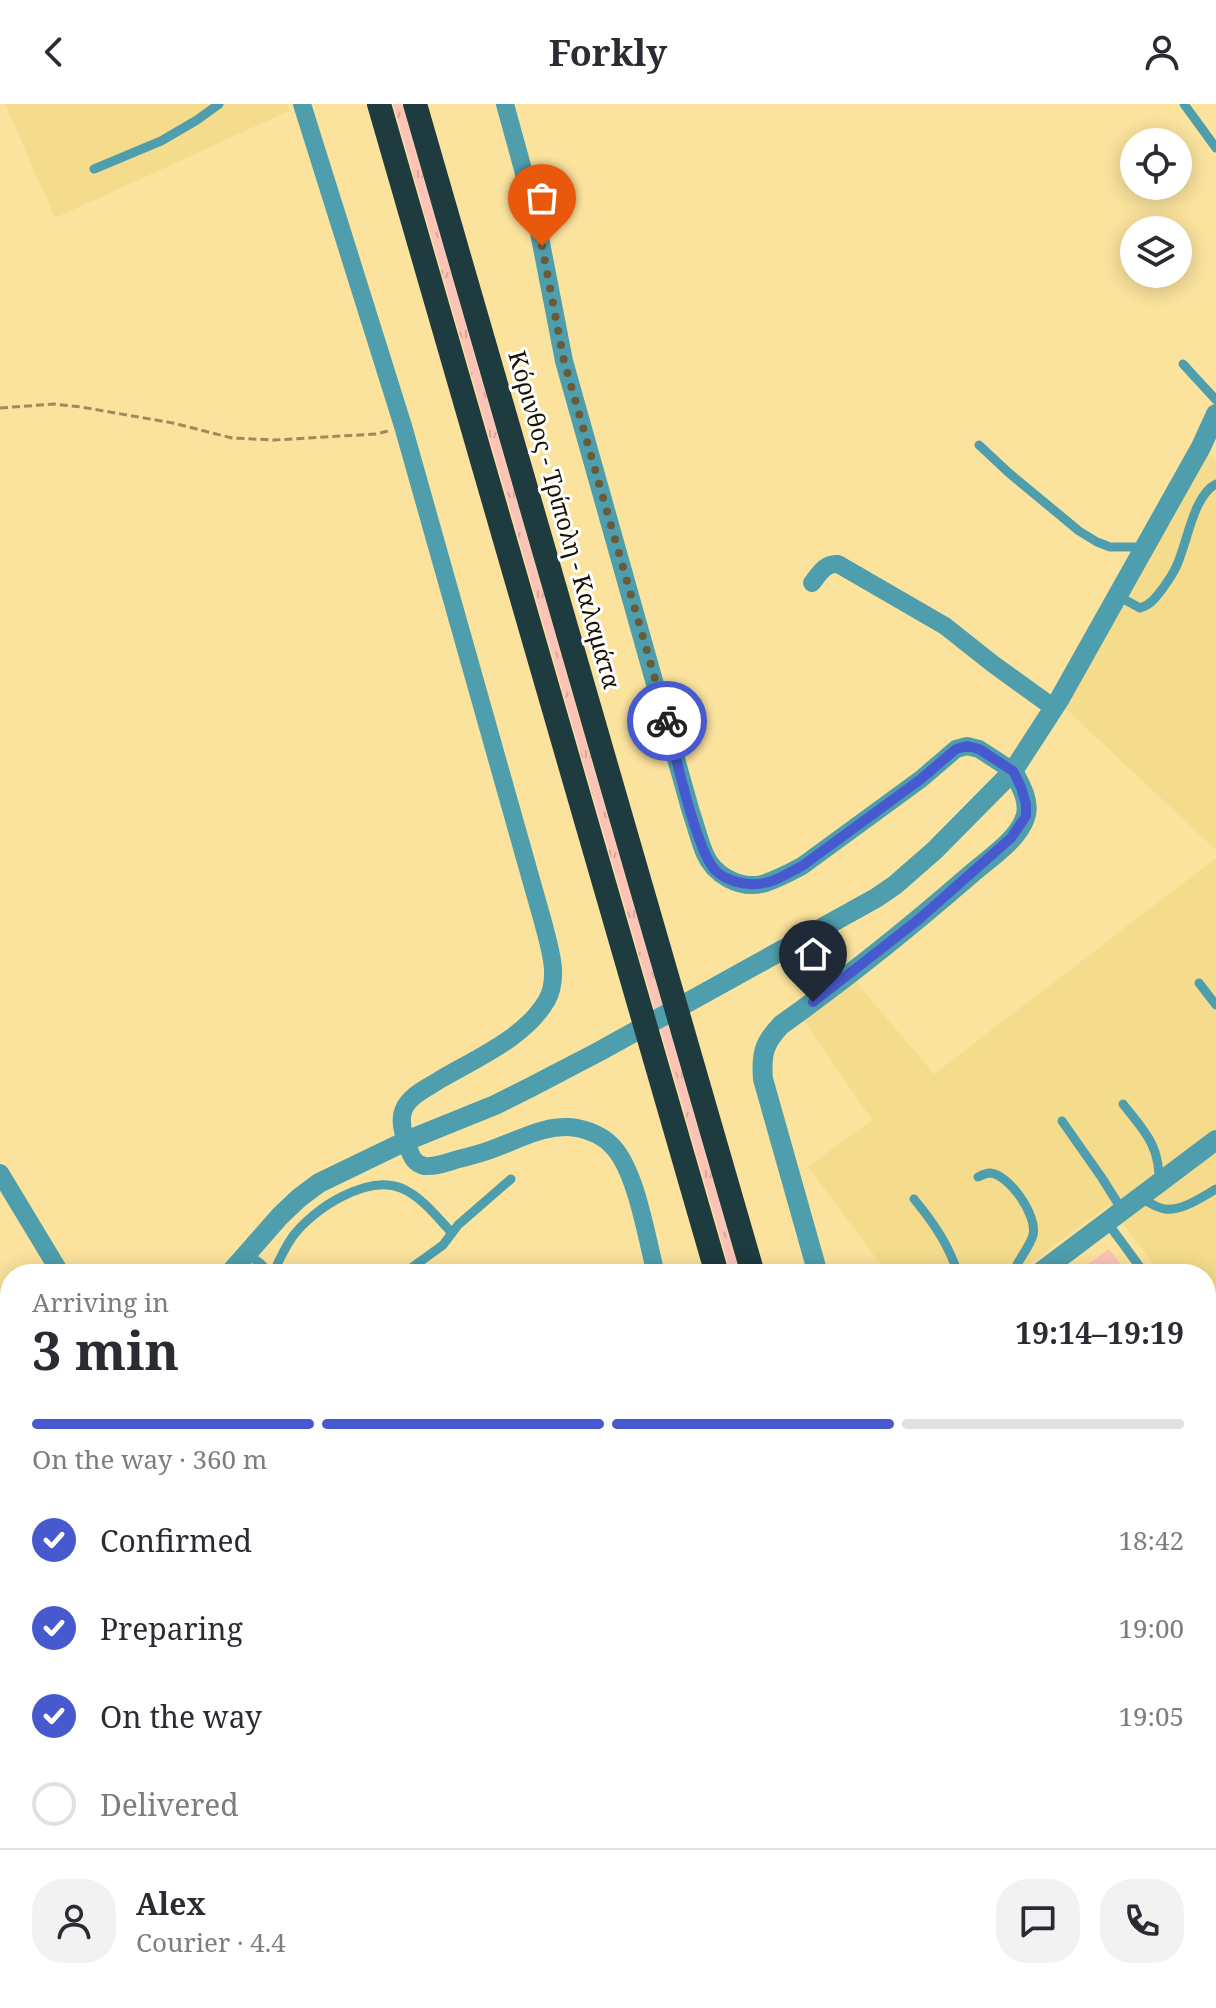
<!DOCTYPE html>
<html lang="en">
<head>
<meta charset="utf-8">
<style>
	:root { --surface:#fff; --page:#f2f2f3; --text:#2b2b33; --muted:#7c7c81; --line:#e1e1e2; --accent:#4759ce }
	body { margin:0; font-family:"Noto Serif",serif; background:var(--page); color:var(--text); height:100vh; display:flex; flex-direction:column; font-size:30px; white-space:nowrap }
	* { box-sizing:border-box; margin:0 }
	p { font-size:26px; color:var(--muted) }
	.icon { flex:none; width:44px; height:44px; fill:none; stroke:currentColor; stroke-width:2; stroke-linecap:round; stroke-linejoin:round }
	.map { position:relative; flex:1; overflow:hidden }
	.details { position:absolute; left:0px; top:1160px; width:1216px; height:744px; display:flex; flex-direction:column; background:var(--surface); border-radius:32px 32px 0 0; box-shadow:0 4px 20px #0003 }
	.details>* { flex:none }
	.controls { position:absolute; left:1120px; top:24px; display:grid; gap:16px }
	.controls a { display:grid; place-items:center; width:72px; height:72px; border-radius:50%; background:var(--surface); box-shadow:0 4px 20px #0003; font-size:40px }
	.pin { position:absolute; display:grid; place-items:center; width:68px; height:68px; color:#fff; margin:-82px -34px; border-radius:50% 50% 50% 0; rotate:-45deg; box-shadow:0 0 8px #0007 }
	.pin .icon { rotate:45deg }
	.courier { position:absolute; display:grid; place-items:center; width:80px; height:80px; margin:-40px; border:6px solid #4759ce; border-radius:50%; background:#fff; color:#222; box-shadow:0 2px 10px #0007 }
	.head em { font-style:normal; font-weight:700 }
	.head div { display:flex; flex-direction:column-reverse }
	.head { display:flex; align-items:center; justify-content:space-between; height:136px; padding:0 32px }
	h1 { font-size:52px; font-weight:700; line-height:60px }
	.bar { display:grid; grid-template-columns:repeat(4,1fr); gap:12px 8px; align-content:center; height:96px; padding:0 32px }
	.bar i { height:10px; border-radius:6px; background:var(--line) }
	.bar .selected { background:var(--accent) }
	.bar p { grid-column:span 4 }
	.line { display:flex; align-items:center; gap:20px; padding:0 32px; border-top:2px solid var(--line) }
	.line div { flex:1 }
	.round { display:grid; place-items:center; flex:none; width:84px; height:84px; border-radius:32px; background:var(--page) }
	ol { padding:0 32px; list-style:none }
	li { display:flex; align-items:center; gap:24px; height:88px }
	li p { margin-inline-start:auto }
	li .icon { padding:8px; border-radius:50%; background:var(--accent); color:#fff; stroke-width:4 }
	li:last-child { color:var(--muted) }
	li i { width:44px; height:44px; border:4px solid var(--line); border-radius:50% }
	header { display:flex; justify-content:space-between; align-items:center; height:104px; padding:0 32px; background:var(--surface); font-size:36px; font-weight:700 }
	.map>svg:first-child { display:block }
	.built { fill:#f5db8c }
	.grass { fill:url(#grass-tufts) }
	.lines { fill:none; stroke-linecap:round; stroke-linejoin:round }
	.path { stroke:#9d8b5b; stroke-width:3; stroke-dasharray:8 4; stroke-linecap:butt }
	.service { stroke:#4f9ead; stroke-width:9 }
	.minor { stroke:#4f9ead; stroke-width:18 }
	.tertiary { stroke:#4f9ead; stroke-width:20 }
	.motorway { stroke:#1e3b40; stroke-width:24 }
	.done { stroke:#695b37; stroke-width:8; stroke-dasharray:0 14.4 }
	.route { stroke:#4759ce; stroke-width:10 }
	.labels { text-anchor:middle; stroke-width:6; stroke-linejoin:round; paint-order:stroke }
	.street-label { font-size:24px; fill:#1b1200; stroke:#fff }
</style>
</head>
<body>
<header><svg class="icon" aria-label="back" viewBox="0 0 24 24"><path d="M15 5l-7 7 7 7"/></svg>Forkly<svg class="icon" aria-label="person" viewBox="0 0 24 24"><circle cx="12" cy="8" r="4"/><path d="M4 21q1-7 8-7t8 7"/></svg></header>
<div class="map">
<svg width="1216" height="1904" viewBox="0 0 1216 1904">
	<defs>
		<pattern id="grass-tufts" width="24" height="20" patternUnits="userSpaceOnUse" patternTransform="scale(2)"><rect width="24" height="20" fill="#fcc4b8"/><path d="M3 7l-1-3M5 7V3M7 7l1-3M15 17l-1-3M17 17v-4M19 17l1-3" fill="none" stroke="#d7a79c"/></pattern>
	</defs>
	<rect width="100%" height="100%" fill="#fbe39d"/>
	<!-- built -->
	<g class="built">
		<path d="M5 0H287L289 7 55 114Z"/>
		<path d="M1206 346 1216 357V746L1065 604Z"/>
		<path d="M1216 754V1242L1206 1229V1170H1161L1109 1101 1015 1170H888L808 1063 872 1016 804 917 856 878 934 970Z"/>
	</g>
	<!-- grass -->
	<g class="grass">
		<path d="M393 0H402L740 1170H731Z"/>
		<path d="M1109 1145 1128 1170H1074Z"/>
		<path d="M1206 1274 1216 1287V1904H1053L1050 1894H1206Z"/>
	</g>
	<g class="lines">
		<!-- path -->
		<path class="path" d="M0 304 54 300 81 303 173 319 232 334 274 336 376 330 388 327"/>
		<!-- service -->
		<g class="service">
			<path d="M1184 0 1216 44"/>
			<path d="M94 65 161 37 197 16 219 0"/>
			<path d="M1183 260 1216 296"/>
			<path d="M979 341 1009 369 1079 427 1097 438 1110 443H1145"/>
			<path d="M1118 492 1140 504C1151 501 1156 493 1163 484 1168 477 1173 470 1176 463 1187 441 1193 391 1216 380"/>
			<path d="M1199 879 1216 901"/>
			<path d="M1123 1000C1144 1027 1160 1041 1159 1078"/>
			<path d="M1062 1017 1102 1074 1122 1106"/>
			<path d="M978 1073C982 1071 985 1069 990 1069 1009 1070 1038 1112 1033 1131 1029 1145 1017 1156 1013 1170"/>
			<path d="M1140 1093C1148 1098 1156 1104 1165 1105 1182 1107 1202 1093 1216 1085"/>
			<path d="M914 1095C933 1118 949 1141 958 1170"/>
			<path d="M1107 1118 1145 1170"/>
			<path d="M247 1150 260 1159 271 1170"/>
			<path d="M273 1170C279 1156 285 1143 293 1132 313 1105 367 1070 401 1084 421 1092 437 1113 452 1129"/>
			<path d="M403 1170 443 1141 458 1121 511 1075"/>
			<path d="M1206 1250 1216 1264"/>
			<path d="M0 1318 10 1350"/>
			<path d="M0 1375 10 1389"/>
		</g>
		<!-- minor -->
		<g class="minor">
			<path d="M302 0 403 322 543 818C549 842 560 872 547 896 526 933 477 954 441 975 429 983 410 991 404 1005 399 1016 403 1029 407 1040 411 1051 413 1060 425 1062 435 1063 446 1059 455 1056 467 1053 479 1050 490 1046 519 1036 546 1019 577 1024 592 1027 605 1033 614 1044 637 1070 647 1136 656 1170"/>
			<path d="M505 0 536 113 564 257 691 708C696 722 699 736 705 750 714 771 739 785 762 780 776 776 789 769 802 762L921 675 956 645 967 642 979 645 1013 667"/>
			<path d="M812 479C819 470 825 459 838 460L945 522 993 560 1054 604"/>
			<path d="M0 1069 61 1170"/>
			<path d="M856 1894 859 1904"/>
		</g>
		<!-- tertiary -->
		<g class="tertiary">
			<path d="M229 1170 280 1112 299 1094 319 1079 406 1037 495 1001 531 983 600 947 876 794 895 781 935 746 1013 667 1059 596 1201 343 1216 310"/>
			<path d="M818 1170 763 975C761 950 764 939 781 921 847 874 909 824 970 771 988 755 1017 737 1025 714 1031 698 1020 680 1013 667"/>
			<path d="M1038 1170 1216 1036"/>
			<path d="M0 1361 10 1355"/>
			<path d="M1038 1894 1041 1904"/>
		</g>
		<!-- motorway -->
		<g class="motorway">
			<path d="M379 0 717 1170"/>
			<path d="M415 0 753 1170"/>
			<path d="M927 1894 930 1904"/>
			<path d="M962 1894 965 1904"/>
		</g>
	</g>
	<g class="lines">
		<!-- done -->
		<path class="done" d="M542 142 564 257 667 617"/>
		<!-- route -->
		<path class="route" d="M667 617C675 649 696 746 715 766 725 776 742 781 756 780 772 780 788 769 802 762L921 675 956 645 967 642 979 645 1013 667 1021 683 1026 700V712L1011 734 918 816 813 898"/>
	</g>
	<g class="labels">
		<!-- street labels -->
		<g class="street-label">
			<text transform="translate(564 416) rotate(74)" y="8">Κόρινθος - Τρίπολη - Καλαμάτα</text>
		</g>
	</g>
</svg>
<div class="controls">
<a><svg class="icon" aria-label="locate" viewBox="0 0 24 24"><circle cx="12" cy="12" r="6"/><path d="M12 2v4M12 18v4M2 12h4M18 12h4"/></svg></a>
<a><svg class="icon" aria-label="layers" viewBox="0 0 24 24"><path d="M12 4l9 5-9 5-9-5zM3 14l9 5 9-5"/></svg></a>
</div>
<div class="pin" style="left:542px;top:142px;background:#ea580c"><svg class="icon" aria-label="bag" viewBox="0 0 24 24"><path d="M5 8h14l-1 12H6zM9 8a3 3 0 0 1 6 0"/></svg></div>
<div class="pin" style="left:813px;top:898px;background:#1f2937"><svg class="icon" aria-label="home" viewBox="0 0 24 24"><path d="M3 11l9-7 9 7M6 9v11h12V9"/></svg></div>
<div class="courier" style="left:667px;top:617px"><svg class="icon" aria-label="bike" viewBox="0 0 24 24"><circle cx="6" cy="16" r="4"/><circle cx="18" cy="16" r="4"/><path d="M6 16l4-8h5l3 8M10 8l3 8H6M13 5h3"/></svg></div>
<section class="details">
<div class="head"><div><h1>3 min</h1><p>Arriving in</p></div><em>19:14–19:19</em></div>
<div class="bar"><i class="selected"></i><i class="selected"></i><i class="selected"></i><i></i><p>On the way · 360 m</p></div>
<ol>
<li><svg class="icon" aria-label="check" viewBox="0 0 24 24"><path d="M5 12l5 5 9-10"/></svg>Confirmed<p>18:42</p></li>
<li><svg class="icon" aria-label="check" viewBox="0 0 24 24"><path d="M5 12l5 5 9-10"/></svg>Preparing<p>19:00</p></li>
<li><svg class="icon" aria-label="check" viewBox="0 0 24 24"><path d="M5 12l5 5 9-10"/></svg>On the way<p>19:05</p></li>
<li><i></i>Delivered</li>
</ol>
<div class="line" style="height:144px"><a class="round"><svg class="icon" aria-label="person" viewBox="0 0 24 24"><circle cx="12" cy="8" r="4"/><path d="M4 21q1-7 8-7t8 7"/></svg></a><div><b>Alex</b><p>Courier · 4.4</p></div><a class="round"><svg class="icon" aria-label="chat" viewBox="0 0 24 24"><path d="M4 5h16v11H9l-5 4z"/></svg></a><a class="round"><svg class="icon" aria-label="phone" viewBox="0 0 24 24"><path d="M5 4h4l2 5-3 2q2 4 5 5l2-3 5 2v4C11 20 4 13 5 4z"/></svg></a></div>
</section>
</div>
</body>
</html>
